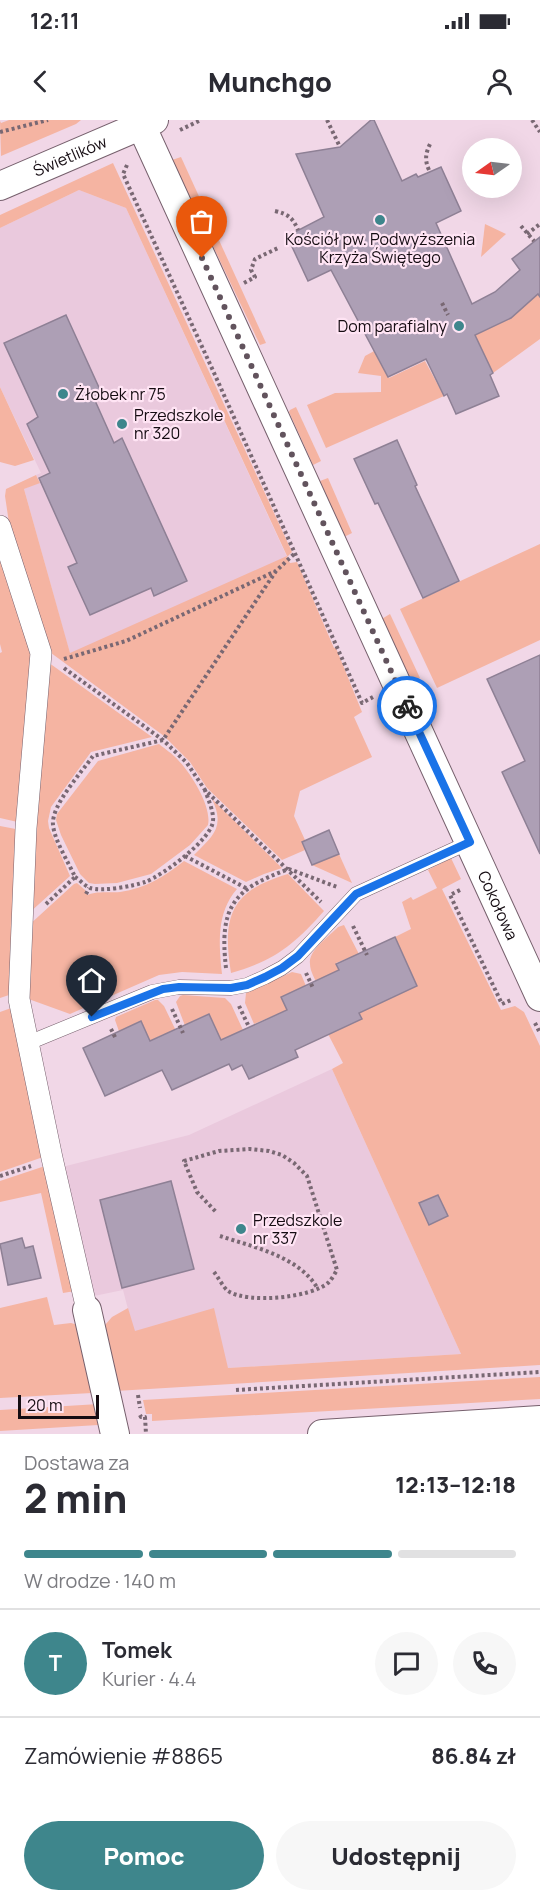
<!DOCTYPE html>
<html lang="pl">
<head>
<meta charset="utf-8">
<style>
	:root { --surface:#fff; --page:#f7f7f7; --text:#2b2b33; --muted:#7c7c81; --line:#e1e1e2; --accent:#3e868c }
	body { margin:0; font-family:Manrope,sans-serif; background:var(--page); color:var(--text); height:100vh; display:flex; flex-direction:column; font-size:22px; white-space:nowrap }
	* { box-sizing:border-box; margin:0 }
	p { font-size:20px; color:var(--muted) }
	.icon { flex:none; width:33px; height:33px; fill:none; stroke:currentColor; stroke-width:2; stroke-linecap:round; stroke-linejoin:round }
	.map { position:relative; height:1314px; overflow:hidden }
	.sheet { display:flex; flex-direction:column; background:var(--surface); flex:1 }
	.sheet>* { flex:none }
	.needle { width:39px; rotate:256deg }
	.buttons { position:absolute; left:462px; top:18px; display:grid; gap:12px }
	.buttons a { display:grid; place-items:center; width:60px; height:60px; border-radius:50%; background:var(--surface); box-shadow:0 6px 24px #0002; font-size:30px }
	.scale { position:absolute; left:18px; bottom:15px; width:81px; box-sizing:border-box; padding-left:6px; border:3px solid #150c12; border-top:0; font-size:16px; line-height:21px; white-space:nowrap; color:#150c12; -webkit-text-stroke:4px #ffe4f4; paint-order:stroke }
	.pin { position:absolute; display:grid; place-items:center; width:51px; height:51px; color:#fff; margin:-62px -26px; border-radius:50% 50% 50% 0; rotate:-45deg; box-shadow:0 0 6px #0007 }
	.pin .icon { rotate:45deg }
	.courier { position:absolute; display:grid; place-items:center; width:60px; height:60px; margin:-30px; border:4px solid #1a73e8; border-radius:50%; background:#fff; color:#222; box-shadow:0 2px 8px #0007 }
	.head em { font-style:normal; font-weight:800 }
	.head div { display:flex; flex-direction:column-reverse }
	.head { display:flex; align-items:center; justify-content:space-between; height:102px; padding:0 24px }
	h1 { font-size:39px; font-weight:800; line-height:45px }
	.bar { display:grid; grid-template-columns:repeat(4,1fr); gap:9px 6px; align-content:center; height:72px; padding:0 24px }
	.bar i { height:8px; border-radius:4px; background:var(--line) }
	.bar .on { background:var(--accent) }
	.bar p { grid-column:span 4 }
	.line { display:flex; align-items:center; gap:15px; padding:0 24px; border-top:2px solid var(--line) }
	.line div { flex:1 }
	.round { display:grid; place-items:center; flex:none; width:63px; height:63px; border-radius:32px; background:var(--page) }
	.button { display:flex; gap:12px; margin-top:auto; padding:12px 24px }
	.button a { flex:1; height:69px; border-radius:36px; background:var(--accent); color:#fff; font-size:24px; font-weight:800; line-height:69px; text-align:center }
	.button a+a { background:var(--page); color:var(--text) }
	.status { display:flex; justify-content:space-between; align-items:center; height:42px; padding:0 30px; background:var(--surface); direction:ltr }
	.status svg { height:16px; fill:currentColor }
	header { display:flex; justify-content:space-between; align-items:center; height:78px; padding:0 24px; background:var(--surface); font-size:27px; font-weight:800 }
	.map>svg:first-child { display:block }
	.built { fill:#eac9dd }
	.green { fill:#f5b4a2 }
	.building { fill:#ad9fb5; stroke:#8e8095; stroke-width:1.5 }
	.lines { fill:none; stroke-linecap:round; stroke-linejoin:round }
	.service-casing { stroke:#76606d; stroke-width:15 }
	.pedestrian-casing { stroke:#76606d; stroke-width:22 }
	.minor-casing { stroke:#76606d; stroke-width:30 }
	.path { stroke:#796873; stroke-width:4; stroke-dasharray:3 3; stroke-linecap:butt }
	.service { stroke:#fff; stroke-width:14 }
	.pedestrian { stroke:#fff; stroke-width:21 }
	.minor { stroke:#fff; stroke-width:28 }
	.done { stroke:#62535d; stroke-width:6; stroke-dasharray:0 10.8 }
	.route { stroke:#1a73e8; stroke-width:8 }
	.poi-dot { fill:#3e868c; stroke:#ffe4f4; stroke-width:2 }
	.labels { text-anchor:middle; stroke-width:4.5; stroke-linejoin:round; paint-order:stroke }
	.street-label { font-size:16px; fill:#150c12; stroke:#ffe4f4 }
	.poi-label { font-size:16px; fill:#150c12; stroke:#ffe4f4; text-anchor:start }
</style>
</head>
<body>
<div class="status"><b>12:11</b><svg viewBox="0 0 49 12"><path d="M0 12V9h3v3zM5 12V6h3v6zM10 12V3h3v9zM15 12V0h3v12zM26 1h20v11H26zM47 4h2v5h-2z"/></svg></div>
<header><svg class="icon" aria-label="back" viewBox="0 0 24 24"><path d="M15 5l-7 7 7 7"/></svg>Munchgo<svg class="icon" aria-label="person" viewBox="0 0 24 24"><circle cx="12" cy="8" r="4"/><path d="M4 21q1-7 8-7t8 7"/></svg></header>
<div class="map">
<svg width="540" height="1314" viewBox="0 0 540 1314">
	<rect width="100%" height="100%" fill="#f1d7e7"/>
	<!-- built -->
	<g class="built">
		<path d="M79 70 126 88 287 437 70 534 24 369 40 362 36 355 41 353 0 267V108Z"/>
		<path d="M332 949 461 1234 228 1248 134 1212 123 1170 94 1176 62 1047 189 1015Z"/>
	</g>
	<!-- green -->
	<g class="green">
		<path d="M9 0H81L76 4 1 36 0 1 1 3Z"/>
		<path d="M181 37 266 223 260 225 172 40Z"/>
		<path d="M113 43 292 432 287 437 290 443 297 442 334 528H336L362 592 354 597 372 637 300 671 294 696 305 720 302 722 305 730 282 740 207 668 190 642 164 616 47 530 12 423 5 376 6 369 36 355 40 363 24 369 70 533 287 436 126 88 79 70 0 108V95Z"/>
		<path d="M485 104 506 114 481 137Z"/>
		<path d="M540 165V219L493 253 475 215 511 198Z"/>
		<path d="M376 230 389 258 425 241 444 276 326 328 307 285 335 273 381 272V256L358 253 365 236Z"/>
		<path d="M0 267 34 340 15 346 0 342Z"/>
		<path d="M296 287 321 341 313 345 289 292 290 290Z"/>
		<path d="M328 358 352 413 344 417 320 361Z"/>
		<path d="M540 424V520L437 568 400 489Z"/>
		<path d="M0 433 33 530 22 703 0 698V533L2 532 0 524Z"/>
		<path d="M390 494 420 558 409 563 380 500Z"/>
		<path d="M45 540 152 617 91 632 51 687 48 701 49 708 70 756 28 794Z"/>
		<path d="M159 624C165 629 173 634 178 640 191 653 212 687 208 705L190 725 151 754 117 763 95 764 89 763 80 754 61 715 56 700 57 694 98 641Z"/>
		<path d="M212 679 282 748 264 754 246 762 194 735C214 715 225 707 212 679Z"/>
		<path d="M0 706 21 710 12 874 0 878Z"/>
		<path d="M339 734 352 763 312 745Z"/>
		<path d="M451 738 461 759 442 769 501 890 515 886 524 892 540 926V1245L116 1271 105 1205 112 1197 128 1188 135 1211 214 1188 228 1248 461 1234 332 949 343 943 328 914 362 898 359 893 417 866 395 817 411 809 402 782 411 777 413 780 437 768 428 750Z"/>
		<path d="M184 741 237 769C216 793 219 824 222 854L182 852 159 855 70 894 23 877 28 806 74 764 77 763 85 770 88 775C95 771 110 773 120 772 146 768 164 757 184 741Z"/>
		<path d="M288 754 324 791C295 824 274 841 231 853 222 797 230 771 288 754Z"/>
		<path d="M344 805 361 838 354 842 351 837 336 843 339 850 318 866C315 859 310 851 310 844 308 830 330 816 338 807Z"/>
		<path d="M292 852 301 854 308 871 296 870 281 877 287 890 254 904 245 883 246 873Z"/>
		<path d="M183 875 225 878 231 884 243 910 221 920 208 894 193 901 187 911 176 882 180 876Z"/>
		<path d="M155 880H158L164 886 178 915 164 914 150 921 141 901 121 917 115 900 116 897Z"/>
		<path d="M14 887 46 1036 0 1052V892Z"/>
		<path d="M48 1045 75 1171 63 1173 41 1073 0 1082V1061Z"/>
		<path d="M47 1177 54 1205 71 1203 78 1205 92 1273 0 1278V1188Z"/>
		<path d="M540 1257V1279L152 1301V1294H146L143 1280Z"/>
		<path d="M99 1284 102 1303 98 1305 0 1311V1290Z"/>
	</g>
	<!-- building -->
	<g class="building">
		<path d="M371 0H374L402 61 416 54 418 57 441 47 461 91 436 103 472 184 495 172 520 150 512 139 540 117V177L538 174 511 198 475 215 493 253 490 255 499 276 456 294 447 274 444 276 426 239 388 257 331 150 308 161 287 116 324 97 296 34 340 27Z"/>
		<path d="M66 195 101 272 93 276 114 323 122 318 187 461 154 476 151 468 90 495 68 447 77 443 39 358 50 353 27 304 38 297 4 223Z"/>
		<path d="M397 320 417 365 415 366 459 461 423 478 378 383 375 384 354 339Z"/>
		<path d="M540 535V734L502 652 525 641 487 559Z"/>
		<path d="M329 710 339 734 312 745 302 722Z"/>
		<path d="M395 817 417 866 359 893 362 899 295 930 298 937 249 959 242 945 232 950 229 944 172 970 162 950 105 976 83 928 141 901 150 921 209 894 221 920 287 890 281 877 339 850 336 844Z"/>
		<path d="M171 1061 194 1149 122 1168 100 1080Z"/>
		<path d="M438 1075 448 1096 429 1105 419 1083Z"/>
		<path d="M22 1118 25 1128 33 1126 41 1158 8 1165 0 1124Z"/>
	</g>
	<g class="lines">
		<!-- service casing -->
		<g class="service-casing">
			<path id="service" d="M28 923 152 872 179 867 231 868 247 865 265 857 282 848 298 836 356 774 470 722"/>
		</g>
		<!-- pedestrian casing -->
		<g class="pedestrian-casing">
			<path id="pedestrian" d="M0 406 41 533 26 708 19 879 52 1038 87 1190"/>
		</g>
		<!-- minor casing -->
		<g class="minor-casing">
			<g id="minor">
				<path id="s1" d="M141 5 540 877"/>
				<path id="s2" d="M0 66 154 0"/>
				<path d="M87 1190 115 1314"/>
				<path d="M322 1314 540 1300"/>
			</g>
		</g>
		<!-- path -->
		<g class="path">
			<path d="M327 0 340 27"/>
			<path d="M532 0 540 12"/>
			<path d="M180 10 201 0"/>
			<path d="M0 12 48 0"/>
			<path d="M127 45 123 54 215 255 362 583 373 577"/>
			<path d="M429 50C424 39 426 32 431 22"/>
			<path d="M275 91C288 94 293 98 298 110"/>
			<path d="M521 106 534 121"/>
			<path d="M527 114 540 104"/>
			<path d="M244 163 255 157 251 150 255 139 278 128"/>
			<path d="M442 183 448 195"/>
			<path d="M64 539 126 521 276 451"/>
			<path d="M64 548 163 620 187 643 205 670 321 782"/>
			<path d="M185 736 246 768"/>
			<path d="M75 757C80 760 85 766 90 768 102 772 134 766 145 762 162 756 212 719 213 701 214 692 208 679 205 670"/>
			<path d="M460 770 450 775 502 884 511 880"/>
			<path d="M86 774 89 768"/>
			<path d="M46 784 75 757C68 741 55 722 53 705 51 685 82 652 93 636L163 620 276 451 294 434"/>
			<path d="M353 806 367 835"/>
			<path d="M226 848C219 787 233 769 289 749L337 767"/>
			<path d="M306 853 313 868"/>
			<path d="M239 886 249 907"/>
			<path d="M172 889 183 913"/>
			<path d="M535 903 540 913"/>
			<path d="M111 909 116 919"/>
			<path d="M0 1056 31 1046"/>
			<path d="M220 1116C253 1127 299 1136 318 1169"/>
			<path d="M214 1152C218 1157 223 1167 228 1171 248 1184 312 1178 329 1162 332 1159 335 1153 337 1150L307 1056 294 1043 282 1035 269 1031 250 1029 219 1031 184 1041 197 1072 216 1092"/>
			<path d="M236 1270 540 1252"/>
			<path d="M138 1275 140 1288"/>
			<path d="M140 1295 141 1297H145L146 1314"/>
		</g>
		<!-- service -->
		<use href="#service" class="service"/>
		<!-- pedestrian -->
		<use href="#pedestrian" class="pedestrian"/>
		<!-- minor -->
		<use href="#minor" class="minor"/>
	</g>
	<g class="lines">
		<!-- done -->
		<path class="done" d="M202 138 407 586"/>
		<!-- route -->
		<path class="route" d="M92 897 163 869 179 867 231 868 247 865 265 857 282 848 298 836 356 774 470 722 407 586"/>
	</g>
	<!-- markers -->
	<g class="poi-dot">
		<circle cx="380" cy="100" r="6"/>
		<circle cx="459" cy="206" r="6"/>
		<circle cx="63" cy="274" r="6"/>
		<circle cx="122" cy="304" r="6"/>
		<circle cx="241" cy="1109" r="6"/>
	</g>
	<g class="labels">
		<!-- street labels -->
		<g class="street-label">
			<text dy="6" stroke="none"><textPath href="#s2" startOffset="76">Świetlików</textPath></text>
			<text dy="6" stroke="none"><textPath href="#s1" startOffset="858">Cokołowa</textPath></text>
		</g>
		<!-- poi labels -->
		<g class="poi-label">
			<text x="380" y="125" text-anchor="middle">Kościół pw. Podwyższenia<tspan x="380" dy="18">Krzyża Świętego</tspan></text>
			<text x="447" y="212" text-anchor="end">Dom parafialny</text>
			<text x="75" y="280">Żłobek nr 75</text>
			<text x="134" y="301">Przedszkole<tspan x="134" dy="18">nr 320</tspan></text>
			<text x="253" y="1106">Przedszkole<tspan x="253" dy="18">nr 337</tspan></text>
		</g>
	</g>
</svg>
<div class="buttons">
<a><svg class="needle" viewBox="-14 -14 28 28"><path d="M0-13l5 13h-10z" fill="#e53935"/><path d="M0 13l5-13h-10z" fill="#7c7c81"/></svg></a>
</div>
<div class="scale">20 m</div>
<div class="pin" style="left:202px;top:138px;background:#ea580c"><svg class="icon" aria-label="bag" viewBox="0 0 24 24"><path d="M5 8h14l-1 12H6zM9 8a3 3 0 0 1 6 0"/></svg></div>
<div class="pin" style="left:92px;top:897px;background:#1f2937"><svg class="icon" aria-label="home" viewBox="0 0 24 24"><path d="M3 11l9-7 9 7M6 9v11h12V9"/></svg></div>
<div class="courier" style="left:407px;top:586px"><svg class="icon" aria-label="bike" viewBox="0 0 24 24"><circle cx="6" cy="16" r="4"/><circle cx="18" cy="16" r="4"/><path d="M6 16l4-8h5l3 8M10 8l3 8H6M13 5h3"/></svg></div>
</div>
<section class="sheet">
<div class="head"><div><h1>2 min</h1><p>Dostawa za</p></div><em>12:13–12:18</em></div>
<div class="bar"><i class="on"></i><i class="on"></i><i class="on"></i><i></i><p>W drodze · 140 m</p></div>
<div class="line" style="height:108px"><b class="round" style="background:var(--accent);color:#fff">T</b><div><b>Tomek</b><p>Kurier · 4.4</p></div><a class="round"><svg class="icon" aria-label="chat" viewBox="0 0 24 24"><path d="M4 5h16v11H9l-5 4z"/></svg></a><a class="round"><svg class="icon" aria-label="phone" viewBox="0 0 24 24"><path d="M5 4h4l2 5-3 2q2 4 5 5l2-3 5 2v4C11 20 4 13 5 4z"/></svg></a></div>
<div class="line" style="height:78px"><div>Zamówienie #8865</div><b>86.84 zł</b></div>
<div class="button"><a>Pomoc</a><a>Udostępnij</a></div>
</section>
</body>
</html>
